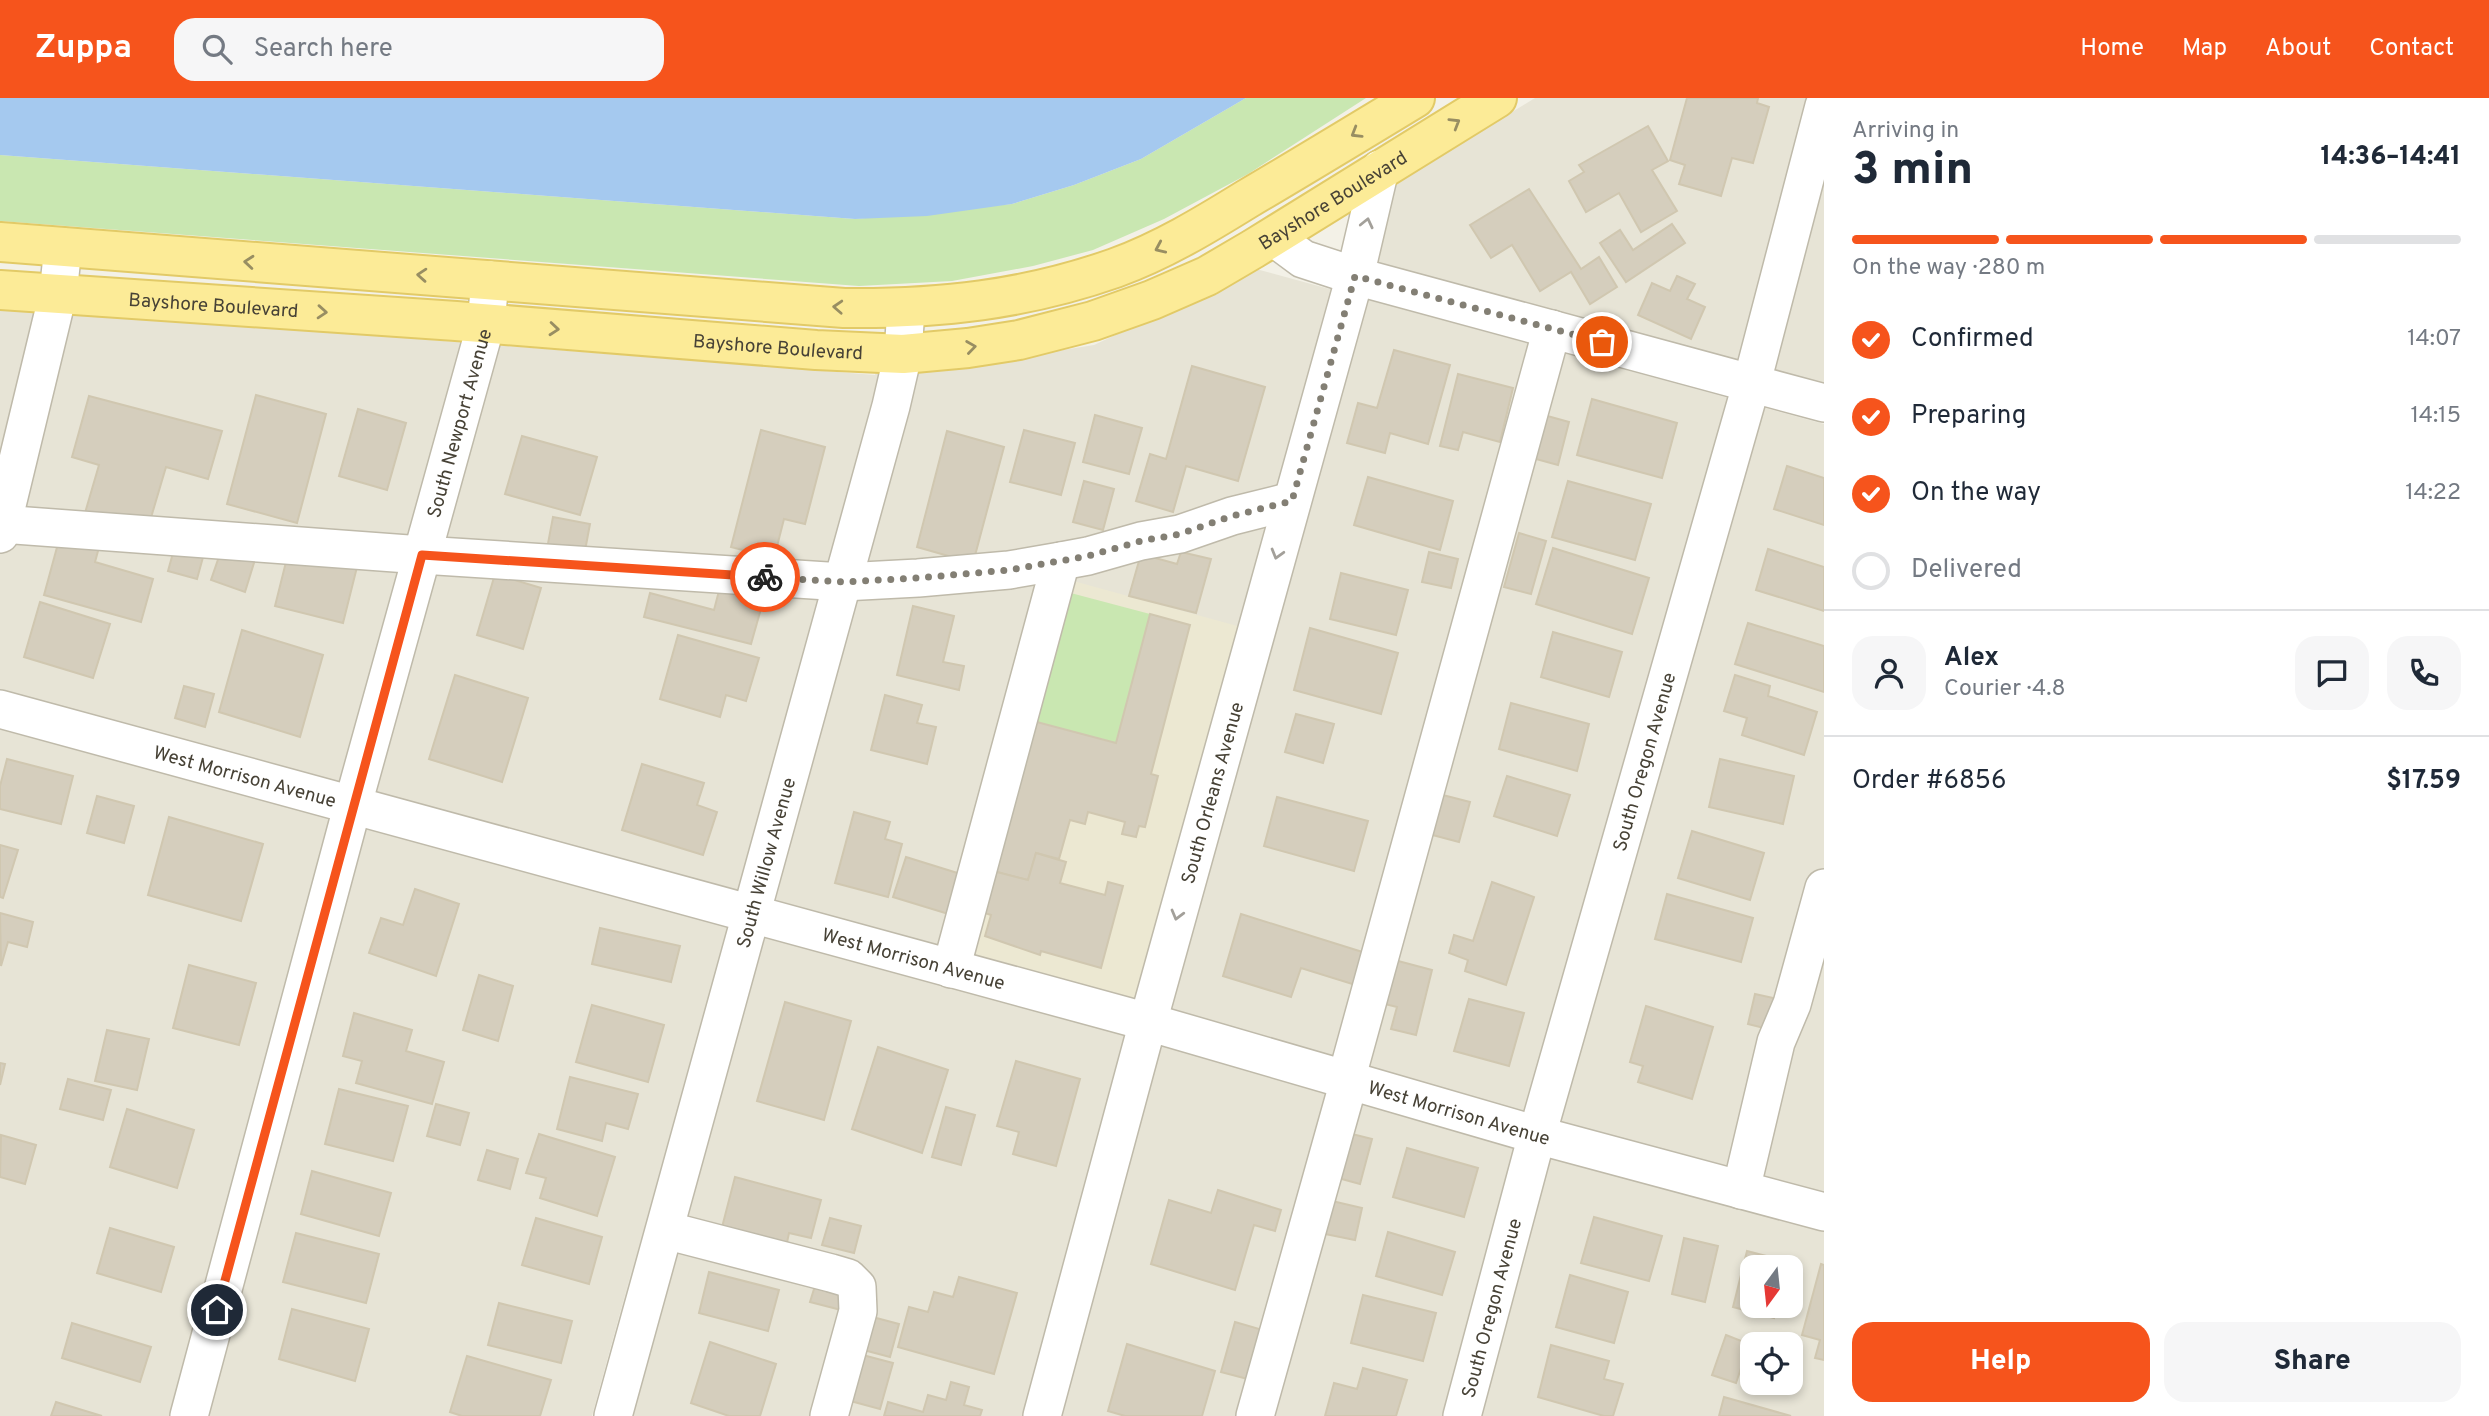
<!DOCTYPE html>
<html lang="en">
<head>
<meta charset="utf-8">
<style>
	:root { --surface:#fff; --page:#f6f6f7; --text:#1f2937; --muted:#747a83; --line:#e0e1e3; --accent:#f6541c }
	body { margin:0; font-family:Overpass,sans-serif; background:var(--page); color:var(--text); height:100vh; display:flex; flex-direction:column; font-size:26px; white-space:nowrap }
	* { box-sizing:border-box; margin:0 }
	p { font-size:23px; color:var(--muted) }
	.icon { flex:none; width:38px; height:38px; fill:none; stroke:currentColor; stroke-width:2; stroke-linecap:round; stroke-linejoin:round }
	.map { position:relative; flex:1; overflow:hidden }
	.details { display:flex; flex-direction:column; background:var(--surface); width:665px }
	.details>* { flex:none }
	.needle { width:46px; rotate:195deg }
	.controls { position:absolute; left:1740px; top:1157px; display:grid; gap:14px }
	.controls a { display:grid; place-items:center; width:63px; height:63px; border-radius:14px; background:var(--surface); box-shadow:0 4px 10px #0003; font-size:35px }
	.pin { position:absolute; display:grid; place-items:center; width:60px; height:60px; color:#fff; margin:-30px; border:4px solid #fff; border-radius:50%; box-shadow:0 2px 7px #0007 }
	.courier { position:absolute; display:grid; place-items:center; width:70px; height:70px; margin:-35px; border:5px solid #f6541c; border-radius:50%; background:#fff; color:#222; box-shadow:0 2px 9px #0007 }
	.head em { font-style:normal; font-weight:800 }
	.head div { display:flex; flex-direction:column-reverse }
	.head { display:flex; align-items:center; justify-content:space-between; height:119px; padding:0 28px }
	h1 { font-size:46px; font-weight:800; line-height:52px }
	.bar { display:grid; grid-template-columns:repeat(4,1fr); gap:10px 7px; align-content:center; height:84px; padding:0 28px }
	.bar i { height:9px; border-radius:5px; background:var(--line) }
	.bar .active { background:var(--accent) }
	.bar p { grid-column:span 4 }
	.line { display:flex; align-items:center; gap:18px; padding:0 28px; border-top:2px solid var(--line) }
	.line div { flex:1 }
	.round { display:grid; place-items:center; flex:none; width:74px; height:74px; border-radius:21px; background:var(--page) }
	ol { padding:0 28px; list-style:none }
	li { display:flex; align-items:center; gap:21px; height:77px }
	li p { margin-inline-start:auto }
	li .icon { padding:7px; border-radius:50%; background:var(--accent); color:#fff; stroke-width:4 }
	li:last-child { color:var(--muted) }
	li i { width:38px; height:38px; border:4px solid var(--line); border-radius:50% }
	.button { display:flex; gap:14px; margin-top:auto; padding:14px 28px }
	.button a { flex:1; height:80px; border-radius:21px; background:var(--accent); color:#fff; font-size:28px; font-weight:800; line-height:80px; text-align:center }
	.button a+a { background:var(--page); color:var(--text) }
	header { display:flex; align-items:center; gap:42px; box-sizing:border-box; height:98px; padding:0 35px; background:var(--accent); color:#fff }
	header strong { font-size:33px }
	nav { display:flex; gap:38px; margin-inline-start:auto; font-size:24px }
	.search { width:490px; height:63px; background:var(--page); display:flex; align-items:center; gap:18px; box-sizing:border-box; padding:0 24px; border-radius:21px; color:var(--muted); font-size:26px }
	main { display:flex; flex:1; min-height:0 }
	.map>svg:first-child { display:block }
	.residential { fill:#e7e4d6; fill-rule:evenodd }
	.education { fill:#ece8d2 }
	.green { fill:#c9e7b1 }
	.water { fill:#a5c9ef }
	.building { fill:#d5cebd; stroke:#d0c7b0; stroke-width:2 }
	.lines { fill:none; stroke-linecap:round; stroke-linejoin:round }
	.minor-casing { stroke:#bfbaaa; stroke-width:40 }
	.major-casing { stroke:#e2ca67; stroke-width:42 }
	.minor { stroke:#fff; stroke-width:37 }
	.major { stroke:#fceb97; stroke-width:38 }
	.oneway { stroke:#988e62 }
	.oneway2 { stroke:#a3a09a }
	.done { stroke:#837f74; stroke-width:7; stroke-dasharray:0 12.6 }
	.route { stroke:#f6541c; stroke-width:9 }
	.labels { text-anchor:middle; stroke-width:5; stroke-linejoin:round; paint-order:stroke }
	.street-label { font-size:19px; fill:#474236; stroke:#fff }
</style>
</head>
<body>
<header>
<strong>Zuppa</strong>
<div class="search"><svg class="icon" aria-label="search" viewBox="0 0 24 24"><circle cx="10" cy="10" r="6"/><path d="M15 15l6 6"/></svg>Search here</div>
<nav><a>Home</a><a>Map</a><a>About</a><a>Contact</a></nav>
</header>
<main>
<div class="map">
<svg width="1824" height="1318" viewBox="0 0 1824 1318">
	<rect width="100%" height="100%" fill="#f3f1e7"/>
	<!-- residential -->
	<g class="residential">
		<path d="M1535 0H1824V292L1369 168 1392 87Z"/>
		<path d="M1256 171 1824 326V1318H593L637 1153 592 1318H0V208L875 277 876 274H925L1094 247ZM1752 1169H1790V1208H1752ZM1752 1246H1790V1284H1752Z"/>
	</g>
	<!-- education -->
	<path class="education" d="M1066 481 1241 529 1137 909 959 862Z"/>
	<!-- green -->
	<g class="green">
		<path d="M1246 0H1366L1248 76 1164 121 1093 152 1033 168 952 183 859 188 0 123V57L855 121 1012 106 1074 87 1141 61Z"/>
		<path d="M1067 494 1150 516 1116 645 1033 623Z"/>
	</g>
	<!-- water -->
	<path class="water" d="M0 0H1246L1141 61 1074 87 1012 106 927 118 855 121 0 57Z"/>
	<!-- building -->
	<g class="building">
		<path d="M1687 0H1758L1757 5 1769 9 1753 65 1732 60 1721 98 1679 86 1685 67 1670 62Z"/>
		<path d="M1648 28 1668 63 1652 72 1677 113 1641 134 1619 95 1586 114 1569 83 1584 74 1579 67Z"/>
		<path d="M1529 91 1581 171 1599 159 1617 189 1590 206 1571 174 1540 193 1512 147 1491 160 1470 127Z"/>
		<path d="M1672 126 1685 145 1626 184 1600 145 1620 132 1633 152Z"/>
		<path d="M1677 178 1695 186 1687 201 1705 209 1691 241 1638 217 1652 185 1670 193Z"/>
		<path d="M1394 252 1450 267 1428 346 1390 335 1385 355 1347 345 1358 305 1377 310Z"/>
		<path d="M1192 268 1265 289 1238 383 1186 368 1173 414 1136 403 1150 356 1166 361Z"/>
		<path d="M1458 276 1513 290 1500 344 1463 334 1458 352 1440 348Z"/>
		<path d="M256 297 326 316 297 425 227 406Z"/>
		<path d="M89 298 222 333 208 381 166 369 147 433 85 415 99 367 72 359Z"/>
		<path d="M1592 301 1677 325 1662 380 1577 357Z"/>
		<path d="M358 311 406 325 387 392 339 378Z"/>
		<path d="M1533 314 1569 324 1558 367 1521 357Z"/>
		<path d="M1095 317 1142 330 1129 376 1083 364Z"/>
		<path d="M761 332 825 349 805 426 784 421 774 460 731 449Z"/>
		<path d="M1024 332 1075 345 1061 397 1010 384Z"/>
		<path d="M947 333 1004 349 973 465 917 449Z"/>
		<path d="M522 338 597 359 580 417 505 396Z"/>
		<path d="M1787 368 1824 380V427L1774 411Z"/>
		<path d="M1368 379 1453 403 1440 452 1354 427Z"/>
		<path d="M1084 383 1114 391 1103 432 1073 424Z"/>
		<path d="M1568 383 1651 406 1635 462 1552 439Z"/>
		<path d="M553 419 590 426 584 458 547 451Z"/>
		<path d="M62 431 101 442 95 464 153 481 141 524 44 497Z"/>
		<path d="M1519 435 1546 443 1531 496 1504 489Z"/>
		<path d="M176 444 205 452 197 481 168 473Z"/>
		<path d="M224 444 257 455 245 494 211 482Z"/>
		<path d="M290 448 358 465 343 525 275 508Z"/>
		<path d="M1553 450 1649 480 1632 536 1536 506Z"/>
		<path d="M1768 451 1824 469V513L1756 492Z"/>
		<path d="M1181 454 1211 461 1196 515 1129 498 1141 456 1177 466Z"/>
		<path d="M1429 454 1458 461 1451 490 1422 484Z"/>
		<path d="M1341 475 1408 492 1396 537 1330 521Z"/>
		<path d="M495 476 541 490 523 551 477 537Z"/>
		<path d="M720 489 764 500 751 546 644 519 650 495 714 512Z"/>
		<path d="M40 504 110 526 93 580 24 559Z"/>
		<path d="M913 508 954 518 943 564 964 568 959 592 897 577Z"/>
		<path d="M1150 516 1190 527 1151 676 1158 678 1145 729 1139 728 1136 739 1122 736 1125 724 1088 714 1085 726 1070 722 1059 761 1036 755 1028 782 993 773 1033 623 1116 645Z"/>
		<path d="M1748 525 1824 548V594L1735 566Z"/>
		<path d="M1310 530 1398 555 1381 616 1294 592Z"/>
		<path d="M242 532 323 557 300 639 219 614Z"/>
		<path d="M1553 534 1622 554 1609 599 1541 579Z"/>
		<path d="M678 537 759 560 746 603 726 597 720 619 660 601Z"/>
		<path d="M455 577 528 600 502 684 429 661Z"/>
		<path d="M1735 577 1770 588 1768 598 1817 614 1804 657 1742 637 1747 620 1724 613Z"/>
		<path d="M184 588 214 596 205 629 175 620Z"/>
		<path d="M885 597 922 607 917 625 936 629 927 666 871 652Z"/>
		<path d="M1511 605 1589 626 1577 673 1499 651Z"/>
		<path d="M1296 616 1334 626 1323 665 1285 654Z"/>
		<path d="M7 661 73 678 61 726 0 711V688Z"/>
		<path d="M1720 661 1794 678 1783 726 1709 709Z"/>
		<path d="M642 666 704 685 697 707 717 714 703 757 622 732Z"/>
		<path d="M1507 678 1570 697 1557 738 1494 718Z"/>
		<path d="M1435 695 1470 704 1459 744 1425 735Z"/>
		<path d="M97 698 134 708 124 745 87 735Z"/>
		<path d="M1277 699 1368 723 1354 773 1264 748Z"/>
		<path d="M854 714 890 724 885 741 902 746 888 799 835 785Z"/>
		<path d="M169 719 263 746 241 823 148 797Z"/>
		<path d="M1692 733 1764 755 1750 802 1678 780Z"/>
		<path d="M0 747 18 752 3 800 0 799Z"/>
		<path d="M1036 755 1066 764 1060 785 1105 797 1108 784 1123 788 1101 870 1041 853 1040 857 985 838 991 817 976 812 993 773 1028 782Z"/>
		<path d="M906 759 967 778 955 818 893 799Z"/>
		<path d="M1492 784 1534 799 1506 887 1465 873 1468 862 1449 855 1454 837 1473 843Z"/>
		<path d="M415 791 459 806 436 878 369 855 381 820 403 827Z"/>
		<path d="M1667 796 1753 820 1741 864 1655 841Z"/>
		<path d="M0 815 33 824 27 849 8 844 1 868Z"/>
		<path d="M1241 816 1372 857 1362 889 1301 870 1291 899 1223 878Z"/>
		<path d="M600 830 680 848 671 884 592 866Z"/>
		<path d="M1383 859 1432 872 1416 937 1391 931 1397 909 1373 903Z"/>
		<path d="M189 867 256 885 239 947 173 930Z"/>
		<path d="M479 877 513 888 498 943 463 932Z"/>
		<path d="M1755 896 1787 903 1780 934 1748 926Z"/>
		<path d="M1469 901 1524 915 1509 968 1454 953Z"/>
		<path d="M785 904 851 923 824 1022 757 1003Z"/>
		<path d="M592 907 664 927 648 984 576 964Z"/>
		<path d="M1646 908 1713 929 1692 1001 1638 984 1643 968 1630 964Z"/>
		<path d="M354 915 412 932 406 953 444 964 432 1006 356 985 362 963 343 958Z"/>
		<path d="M107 932 149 941 137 992 95 983Z"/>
		<path d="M878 949 948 972 922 1055 852 1031Z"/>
		<path d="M1016 963 1080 981 1056 1068 1013 1056 1019 1034 997 1028Z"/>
		<path d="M0 965 5 966 0 987Z"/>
		<path d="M570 979 638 996 628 1031 606 1025 602 1043 557 1031Z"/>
		<path d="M68 981 111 992 103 1022 60 1011Z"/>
		<path d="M339 991 408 1008 393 1063 325 1046Z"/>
		<path d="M436 1006 469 1015 460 1047 427 1038Z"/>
		<path d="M946 1009 975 1017 961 1067 932 1059Z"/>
		<path d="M127 1011 194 1032 177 1090 110 1069Z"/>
		<path d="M1340 1033 1372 1041 1360 1086 1327 1077Z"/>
		<path d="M539 1036 615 1059 597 1118 540 1100 546 1080 526 1075Z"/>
		<path d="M1 1037 36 1047 25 1086 0 1079Z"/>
		<path d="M1407 1050 1478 1070 1464 1119 1393 1099Z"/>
		<path d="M487 1052 518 1061 510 1091 478 1082Z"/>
		<path d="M312 1073 391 1095 379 1138 301 1116Z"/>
		<path d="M735 1079 821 1102 811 1140 789 1135 785 1154 720 1137Z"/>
		<path d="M1218 1092 1281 1112 1275 1133 1254 1127 1235 1192 1151 1166 1169 1102 1211 1115Z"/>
		<path d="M1332 1103 1362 1110 1355 1142 1325 1136Z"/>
		<path d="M1594 1119 1662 1138 1649 1183 1581 1165Z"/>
		<path d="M536 1120 602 1139 589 1186 522 1167Z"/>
		<path d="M830 1120 861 1128 854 1155 822 1147Z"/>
		<path d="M110 1130 174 1149 161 1194 97 1175Z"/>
		<path d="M1388 1134 1455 1154 1442 1197 1376 1178Z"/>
		<path d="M296 1135 379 1156 366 1205 283 1184Z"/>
		<path d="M1684 1140 1718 1148 1705 1204 1672 1196Z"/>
		<path d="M1747 1153 1789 1164 1788 1169H1752V1208H1778L1774 1220 1733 1209Z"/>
		<path d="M1821 1166 1824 1167V1262L1815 1260 1820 1242 1802 1237Z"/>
		<path d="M709 1174 779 1192 768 1233 699 1215Z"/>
		<path d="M1570 1177 1628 1194 1614 1245 1556 1229Z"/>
		<path d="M818 1178 852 1187 845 1213 810 1204Z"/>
		<path d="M959 1179 1017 1195 994 1276 898 1249 909 1209 928 1214 934 1194 953 1199Z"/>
		<path d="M1363 1197 1436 1215 1423 1263 1351 1245Z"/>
		<path d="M499 1205 572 1223 561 1265 488 1247Z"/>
		<path d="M292 1211 369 1231 355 1283 279 1261Z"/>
		<path d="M865 1217 899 1226 890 1259 856 1250Z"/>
		<path d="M1235 1224 1273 1235 1259 1284 1221 1274Z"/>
		<path d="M72 1225 151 1249 140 1284 62 1260Z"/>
		<path d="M1726 1237 1749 1246 1736 1285 1712 1277Z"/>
		<path d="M710 1244 776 1266 760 1318H729L691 1305Z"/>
		<path d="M1127 1246 1215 1273 1202 1318H1125L1108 1313Z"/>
		<path d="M1551 1247 1609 1263 1604 1281 1623 1286 1613 1318H1604L1538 1299Z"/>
		<path d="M855 1255 893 1265 880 1311 843 1301Z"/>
		<path d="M467 1258 551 1282 540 1318H462L450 1314Z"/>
		<path d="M1363 1270 1407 1282 1396 1318H1325L1334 1285 1357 1291Z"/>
		<path d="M951 1284 969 1289 964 1307 982 1312 980 1318H884L888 1304 923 1314 928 1297 946 1302Z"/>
		<path d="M1724 1299 1791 1318H1719Z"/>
		<path d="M56 1304 102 1318H51Z"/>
	</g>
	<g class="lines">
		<!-- minor casing -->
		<g class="minor-casing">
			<g id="minor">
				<path d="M1273 139 1303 161 1355 178 1824 305"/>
				<path d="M0 426 422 457 843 484 918 480 1009 472 1061 463 1088 458 1141 443 1180 436 1232 418 1292 403"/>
				<path d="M0 436 58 196 63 149"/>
				<path id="s1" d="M0 611 1148 924 1537 1037 1824 1114"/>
				<path d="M951 871 1061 463"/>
				<path d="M1346 982 1552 231"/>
				<path d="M1741 1092 1776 944 1792 906 1824 790"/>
				<path d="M665 1132 831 1175 848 1180 857 1189 858 1213 829 1318"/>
				<path id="s2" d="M189 1318 353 706 486 226 490 182"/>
				<path id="s3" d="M613 1318 891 308 903 256 906 210"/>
				<path id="s4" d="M1042 1318 1148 924 1355 178 1380 71"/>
				<path d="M1255 1318 1349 983"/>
				<path id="s5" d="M1462 1318 1537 1037 1752 284 1824 8"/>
			</g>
		</g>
		<!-- major casing -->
		<g class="major-casing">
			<g id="major">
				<path d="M0 144 844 210C939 211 1024 202 1115 170 1162 153 1205 127 1247 101 1303 68 1359 34 1415 0"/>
				<path id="s6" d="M0 192 456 223 816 252 903 256 968 250 1019 242 1093 223 1152 202 1207 178 1253 151 1497 0"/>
			</g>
		</g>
		<!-- minor -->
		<use href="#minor" class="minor"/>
		<!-- major -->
		<use href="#major" class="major"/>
	</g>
	<!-- one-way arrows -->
	<defs><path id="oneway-chevron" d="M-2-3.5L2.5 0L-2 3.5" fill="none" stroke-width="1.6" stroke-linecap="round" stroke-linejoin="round" transform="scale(1.75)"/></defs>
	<g class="oneway">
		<use href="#oneway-chevron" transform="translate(1455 25) rotate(-31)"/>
		<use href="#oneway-chevron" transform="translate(1356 35) rotate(149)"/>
		<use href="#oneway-chevron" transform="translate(1160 150) rotate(156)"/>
		<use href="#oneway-chevron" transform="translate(249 164) rotate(-175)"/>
		<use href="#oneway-chevron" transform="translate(422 177) rotate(-176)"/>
		<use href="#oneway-chevron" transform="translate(838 209) rotate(-177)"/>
		<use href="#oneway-chevron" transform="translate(322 214) rotate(4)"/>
		<use href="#oneway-chevron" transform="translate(554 231) rotate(5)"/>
		<use href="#oneway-chevron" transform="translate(971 249) rotate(-8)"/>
	</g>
	<g class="oneway2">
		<use href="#oneway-chevron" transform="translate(1367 125) rotate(-77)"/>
		<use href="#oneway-chevron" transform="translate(1277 456) rotate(106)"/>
		<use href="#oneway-chevron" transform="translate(1177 817) rotate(105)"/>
	</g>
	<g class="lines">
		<!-- done -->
		<path class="done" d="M765 479 843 484 918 480 1009 472 1088 458 1141 443 1180 436 1232 418 1292 403 1355 178 1602 244"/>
		<!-- route -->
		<path class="route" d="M217 1212 422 457 765 479"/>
	</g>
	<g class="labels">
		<!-- street labels -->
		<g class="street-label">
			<text dy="7" stroke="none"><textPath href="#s6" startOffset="1368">Bayshore Boulevard</textPath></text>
			<text dy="7" stroke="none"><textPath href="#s6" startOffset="214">Bayshore Boulevard</textPath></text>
			<text dy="7" stroke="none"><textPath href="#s6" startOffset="780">Bayshore Boulevard</textPath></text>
			<text dy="7" stroke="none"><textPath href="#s2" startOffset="1029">South Newport Avenue</textPath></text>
			<text dy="7" stroke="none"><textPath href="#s5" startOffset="679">South Oregon Avenue</textPath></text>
			<text dy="7" stroke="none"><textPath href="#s1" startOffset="254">West Morrison Avenue</textPath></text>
			<text dy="7" stroke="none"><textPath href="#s4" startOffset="646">South Orleans Avenue</textPath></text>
			<text dy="7" stroke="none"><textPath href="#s3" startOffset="574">South Willow Avenue</textPath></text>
			<text dy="7" stroke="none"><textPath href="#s1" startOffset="947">West Morrison Avenue</textPath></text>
			<text dy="7" stroke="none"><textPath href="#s1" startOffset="1514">West Morrison Avenue</textPath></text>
			<text dy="7" stroke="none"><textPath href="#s5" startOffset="112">South Oregon Avenue</textPath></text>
		</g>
	</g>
</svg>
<div class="controls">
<a><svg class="needle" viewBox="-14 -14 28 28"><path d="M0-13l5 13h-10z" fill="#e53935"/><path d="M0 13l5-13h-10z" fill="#747a83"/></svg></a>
<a><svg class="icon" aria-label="locate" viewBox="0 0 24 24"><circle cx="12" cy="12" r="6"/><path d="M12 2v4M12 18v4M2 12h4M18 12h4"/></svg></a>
</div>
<div class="pin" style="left:1602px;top:244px;background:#ea580c"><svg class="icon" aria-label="bag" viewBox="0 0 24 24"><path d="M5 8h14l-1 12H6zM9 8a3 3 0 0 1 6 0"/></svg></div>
<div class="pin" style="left:217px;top:1212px;background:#1f2937"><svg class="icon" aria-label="home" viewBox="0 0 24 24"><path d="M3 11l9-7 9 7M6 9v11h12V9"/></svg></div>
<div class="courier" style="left:765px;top:479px"><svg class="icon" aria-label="bike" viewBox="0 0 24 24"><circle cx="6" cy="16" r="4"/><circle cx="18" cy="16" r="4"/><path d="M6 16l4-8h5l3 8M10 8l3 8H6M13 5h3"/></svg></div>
</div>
<section class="details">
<div class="head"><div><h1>3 min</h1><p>Arriving in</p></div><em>14:36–14:41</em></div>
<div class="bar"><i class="active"></i><i class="active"></i><i class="active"></i><i></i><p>On the way · 280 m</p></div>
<ol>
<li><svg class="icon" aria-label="check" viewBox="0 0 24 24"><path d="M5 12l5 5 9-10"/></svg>Confirmed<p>14:07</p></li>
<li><svg class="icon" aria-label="check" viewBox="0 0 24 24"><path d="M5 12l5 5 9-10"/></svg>Preparing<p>14:15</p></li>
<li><svg class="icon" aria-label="check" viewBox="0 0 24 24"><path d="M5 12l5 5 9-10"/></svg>On the way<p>14:22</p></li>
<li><i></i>Delivered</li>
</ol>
<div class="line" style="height:126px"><a class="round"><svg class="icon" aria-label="person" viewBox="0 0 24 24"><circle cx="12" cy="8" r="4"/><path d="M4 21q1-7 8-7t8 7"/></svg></a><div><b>Alex</b><p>Courier · 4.8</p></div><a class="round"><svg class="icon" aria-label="chat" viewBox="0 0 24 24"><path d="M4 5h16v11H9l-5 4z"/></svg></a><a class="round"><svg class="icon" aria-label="phone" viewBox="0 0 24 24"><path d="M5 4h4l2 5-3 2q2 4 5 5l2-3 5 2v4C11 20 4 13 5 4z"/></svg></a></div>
<div class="line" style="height:91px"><div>Order #6856</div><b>$17.59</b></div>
<div class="button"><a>Help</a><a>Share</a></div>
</section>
</main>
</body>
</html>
